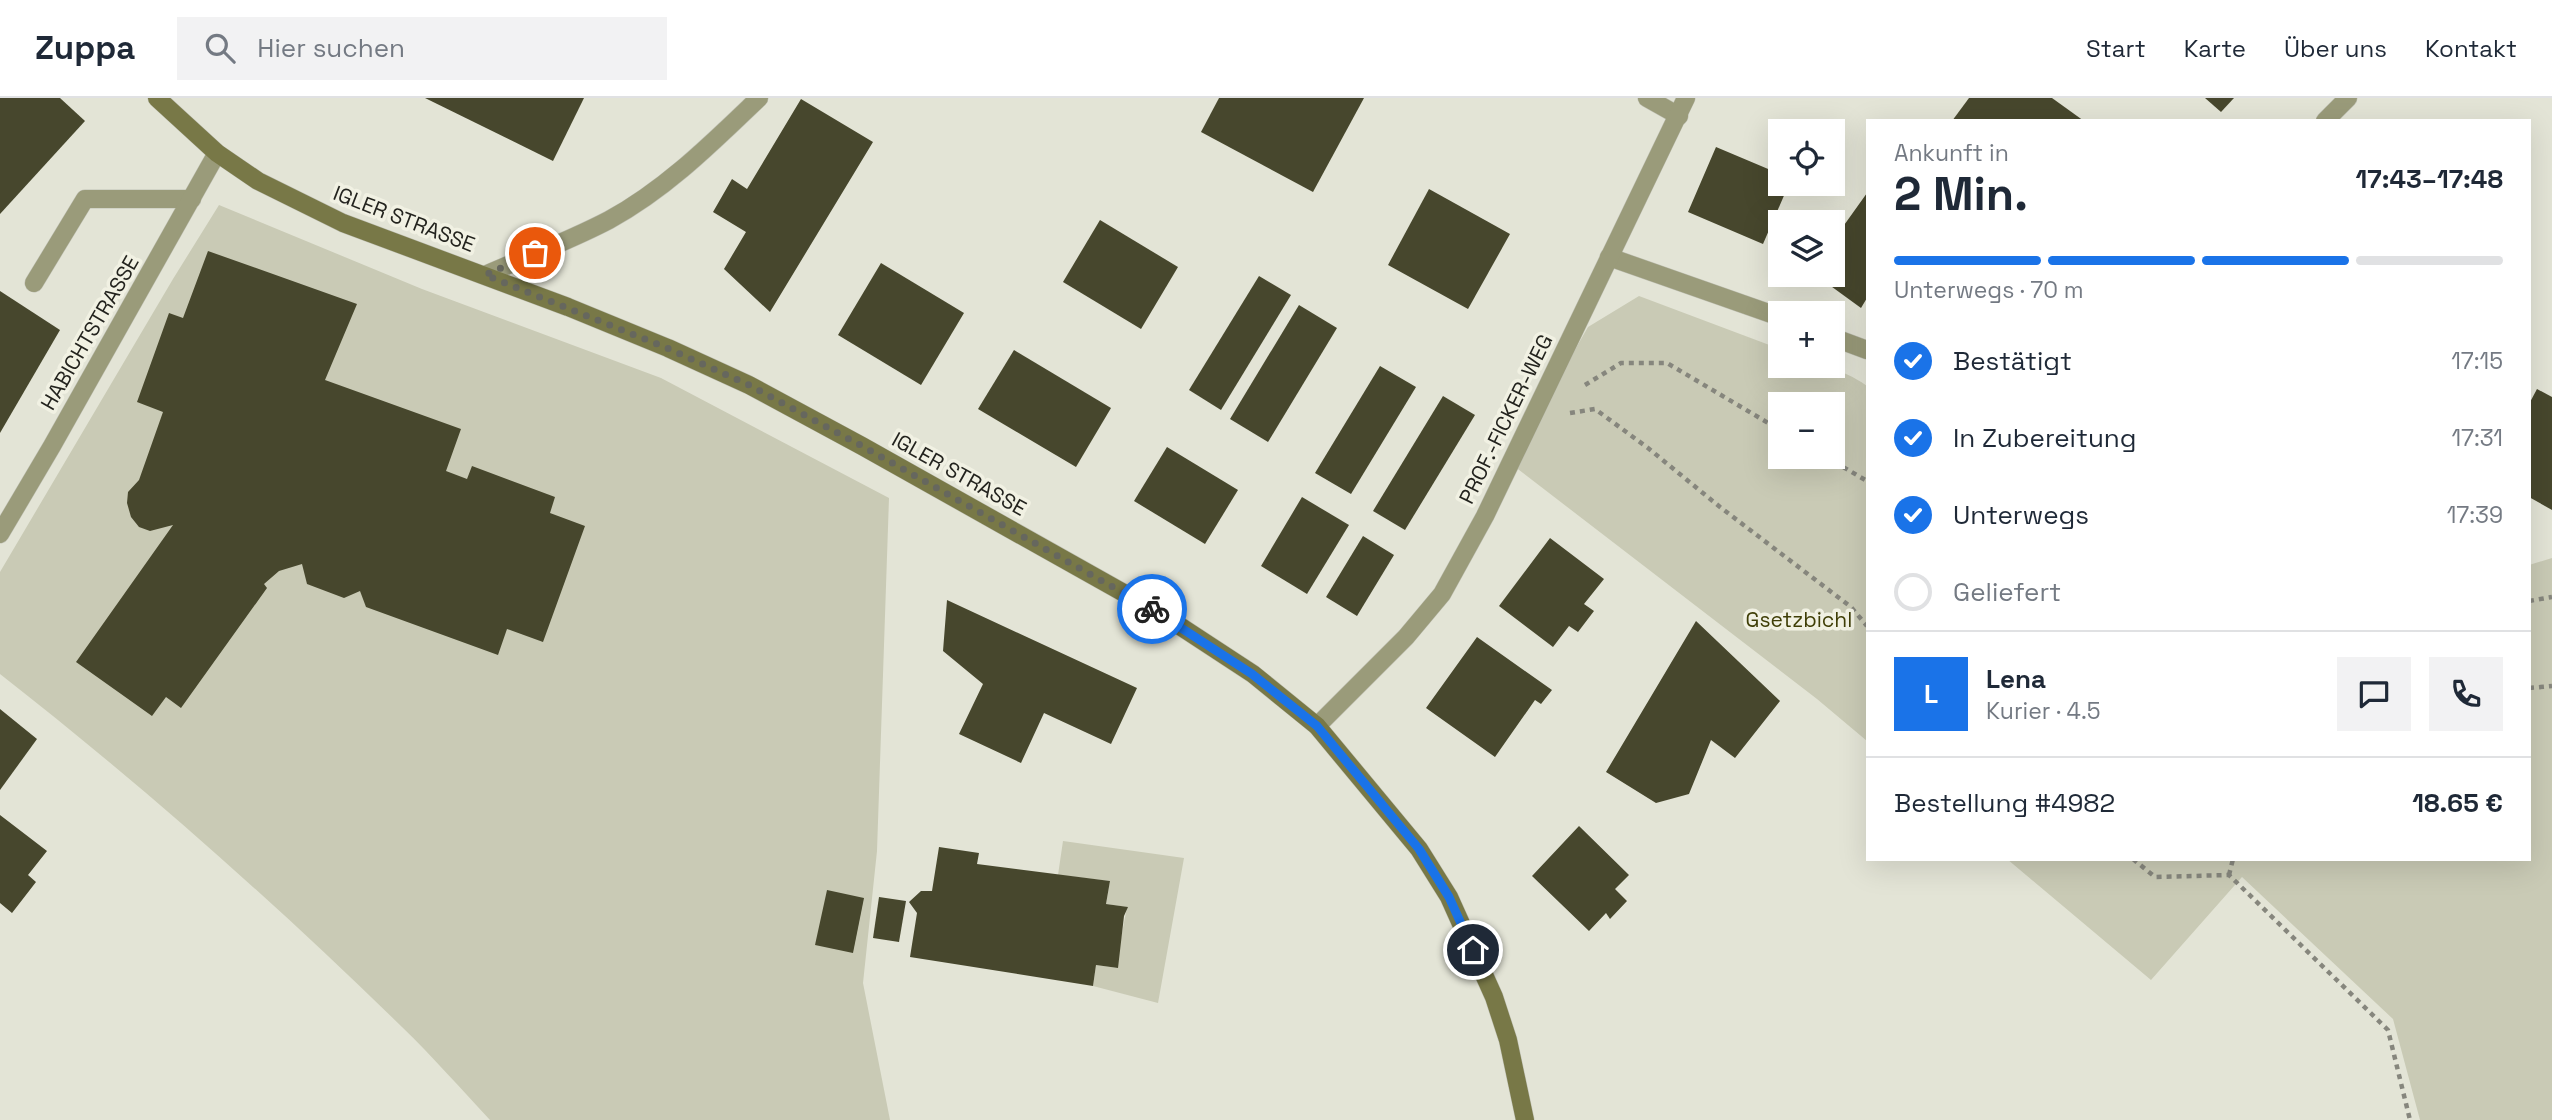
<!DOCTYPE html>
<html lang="de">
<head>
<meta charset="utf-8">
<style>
	:root { --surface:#fff; --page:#f2f2f3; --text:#1f2937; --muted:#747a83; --line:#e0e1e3; --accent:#1a73e8 }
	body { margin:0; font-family:"Space Grotesk",sans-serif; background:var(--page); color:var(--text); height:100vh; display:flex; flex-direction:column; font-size:26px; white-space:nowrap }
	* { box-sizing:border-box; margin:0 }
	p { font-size:23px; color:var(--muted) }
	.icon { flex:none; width:38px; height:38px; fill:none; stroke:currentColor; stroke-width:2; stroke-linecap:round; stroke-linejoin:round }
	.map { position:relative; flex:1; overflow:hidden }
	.side { position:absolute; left:1866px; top:21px; width:665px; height:742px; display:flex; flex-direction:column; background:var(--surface); border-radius:0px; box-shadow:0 7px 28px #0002 }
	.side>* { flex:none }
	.fabs { position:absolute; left:1768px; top:21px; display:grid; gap:14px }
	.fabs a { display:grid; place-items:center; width:77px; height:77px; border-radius:0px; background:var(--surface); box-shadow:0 7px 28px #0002; font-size:35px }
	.pin { position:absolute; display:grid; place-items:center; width:60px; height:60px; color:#fff; margin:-30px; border:4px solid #fff; border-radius:50%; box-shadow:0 2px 7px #0007 }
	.courier { position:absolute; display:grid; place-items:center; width:70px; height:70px; margin:-35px; border:5px solid #1a73e8; border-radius:50%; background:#fff; color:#222; box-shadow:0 2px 9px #0007 }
	.headline em { font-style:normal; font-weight:700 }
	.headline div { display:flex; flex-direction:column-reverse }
	.headline { display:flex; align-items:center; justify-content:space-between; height:119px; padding:0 28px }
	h1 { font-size:46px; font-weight:700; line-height:52px }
	.bar { display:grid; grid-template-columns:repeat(4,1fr); gap:10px 7px; align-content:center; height:84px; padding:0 28px }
	.bar i { height:9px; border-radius:5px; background:var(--line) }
	.bar .selected { background:var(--accent) }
	.bar p { grid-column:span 4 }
	.line { display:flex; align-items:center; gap:18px; padding:0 28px; border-top:2px solid var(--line) }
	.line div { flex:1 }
	.round { display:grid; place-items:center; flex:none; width:74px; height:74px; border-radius:0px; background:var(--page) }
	ol { padding:0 28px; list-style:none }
	li { display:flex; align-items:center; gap:21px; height:77px }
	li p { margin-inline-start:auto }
	li .icon { padding:7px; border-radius:50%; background:var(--accent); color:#fff; stroke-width:4 }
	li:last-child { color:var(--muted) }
	li i { width:38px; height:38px; border:4px solid var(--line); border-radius:50% }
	header { display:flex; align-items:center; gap:42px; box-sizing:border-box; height:98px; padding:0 35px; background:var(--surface); border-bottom:2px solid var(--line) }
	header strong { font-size:33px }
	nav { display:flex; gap:38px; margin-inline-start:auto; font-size:24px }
	.search { width:490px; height:63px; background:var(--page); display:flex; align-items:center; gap:18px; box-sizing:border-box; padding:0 24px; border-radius:0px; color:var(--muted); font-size:26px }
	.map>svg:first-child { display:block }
	.green { fill:#c9cab5; fill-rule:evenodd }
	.building { fill:#47472d }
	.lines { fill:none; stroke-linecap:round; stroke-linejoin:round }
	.service-casing { stroke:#c0c1b5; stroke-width:19 }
	.minor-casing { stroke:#c0c1b5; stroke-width:19 }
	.secondary-casing { stroke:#c0c1b5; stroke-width:19 }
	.path { stroke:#86867d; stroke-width:4.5; stroke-dasharray:5 5; stroke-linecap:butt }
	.service { stroke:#9a9b7a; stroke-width:18 }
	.minor { stroke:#9a9b7a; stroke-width:18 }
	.secondary { stroke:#787847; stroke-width:18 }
	.done { stroke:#66675e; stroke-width:7; stroke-dasharray:0 12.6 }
	.route { stroke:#1a73e8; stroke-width:9 }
	.labels { text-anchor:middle; stroke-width:7; stroke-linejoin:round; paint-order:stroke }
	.street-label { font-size:21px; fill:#23231e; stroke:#f1f1e3 }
	.park-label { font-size:21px; fill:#3f3e06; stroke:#f1f1e3 }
</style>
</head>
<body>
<header>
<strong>Zuppa</strong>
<div class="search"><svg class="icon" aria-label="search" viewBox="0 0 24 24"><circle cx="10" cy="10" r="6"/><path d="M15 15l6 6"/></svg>Hier suchen</div>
<nav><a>Start</a><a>Karte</a><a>Über uns</a><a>Kontakt</a></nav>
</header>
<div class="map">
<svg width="2552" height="1022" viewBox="0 0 2552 1022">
	<rect width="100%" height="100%" fill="#e3e4d6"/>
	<!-- green -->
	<g class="green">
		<path d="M219 107 422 191 661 280 889 400 877 753 863 885 890 1022H490C461 991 433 959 402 929 275 805 141 686 0 576V474L173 181Z"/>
		<path d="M1639 198 1780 251V268C1815 268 1838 267 1867 288V643L1817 601 1510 365 1588 229ZM1780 306H1832V359H1780Z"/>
		<path d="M2552 460V1022H2420L2393 921 2242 779 2151 882 2007 761H2529V467Z"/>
		<path d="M1063 743 1184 760 1158 905 1093 888 1096 867 1118 870 1117 861 1127 809 1106 806 1110 783 1058 777Z"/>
	</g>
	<!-- building -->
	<g class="building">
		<path d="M0 0H60L85 23 0 116Z"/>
		<path d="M425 0H584L553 63Z"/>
		<path d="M1219 0H1364L1313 94 1201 34Z"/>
		<path d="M1969 0H2052L2084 23H1952Z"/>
		<path d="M2205 0H2234L2221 14Z"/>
		<path d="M801 1 873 44 770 214 724 171 746 134 713 114 732 81 747 91Z"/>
		<path d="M1716 49 1780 76V86H1789L1763 146 1688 114Z"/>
		<path d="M1429 91 1510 136 1468 211 1388 167Z"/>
		<path d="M1867 95V200L1861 210 1828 186 1844 163 1832 155V144Z"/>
		<path d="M1100 122 1178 169 1141 231 1063 184Z"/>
		<path d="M208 153 357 206 325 282 461 331 446 373 467 381 472 368 555 399 550 415 585 428 543 544 507 531 498 557 366 509 360 493 344 500 307 486 302 466 279 473 264 486 267 490 181 610 166 599 152 618 76 564 173 427 150 433 139 429 131 419 127 405 128 394 139 382 163 314 137 304 169 215 183 220Z"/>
		<path d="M881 165 964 215 921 287 838 237Z"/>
		<path d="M1259 178 1291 197 1221 312 1189 292Z"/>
		<path d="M0 193 60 232 0 335Z"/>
		<path d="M1299 207 1337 230 1268 344 1230 321Z"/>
		<path d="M1014 252 1111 310 1076 369 978 311Z"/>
		<path d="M1380 268 1416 289 1351 396 1315 375Z"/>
		<path d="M2537 291 2552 299V412L2529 399V306Z"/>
		<path d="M1443 298 1475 317 1405 432 1373 413Z"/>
		<path d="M1167 349 1238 392 1205 446 1134 403Z"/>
		<path d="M1302 399 1349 427 1307 496 1261 468Z"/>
		<path d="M1363 438 1394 457 1357 518 1326 499Z"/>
		<path d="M1550 440 1604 481 1584 506 1594 513 1578 534 1569 528 1553 549 1499 508Z"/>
		<path d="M947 502 1137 590 1111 646 1044 615 1021 665 959 636 983 586 943 553Z"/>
		<path d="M1696 523 1780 603 1735 660 1711 642 1689 696 1656 705 1606 674Z"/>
		<path d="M1477 539 1552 592 1541 606 1535 602 1495 659 1426 610Z"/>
		<path d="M0 611 37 641 0 692Z"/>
		<path d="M0 717 47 753 28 777 36 784 12 815 0 805Z"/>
		<path d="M1579 728 1629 777 1615 791 1627 803 1610 821 1606 815 1589 833 1532 778Z"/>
		<path d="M939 749 979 755 977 766 1110 783 1106 806 1128 809 1124 818 1118 870 1096 867 1093 888 910 859 917 815 909 804 921 793H932Z"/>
		<path d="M827 792 864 800 853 855 815 847Z"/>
		<path d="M879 799 906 803 899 844 873 840Z"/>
	</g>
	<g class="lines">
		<!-- service casing -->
		<g class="service-casing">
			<g id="service">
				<path d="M1647 0 1679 18"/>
				<path d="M34 185 85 101H192"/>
			</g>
		</g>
		<!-- minor casing -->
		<g class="minor-casing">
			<g id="minor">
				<path d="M2325 23 2348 0"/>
				<path d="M1609 159 1780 219"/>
				<path d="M485 177C526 159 569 143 609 122 666 91 712 45 759 0"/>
				<path d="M1832 239 1867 252"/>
				<path d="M0 436 52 348 217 55"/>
				<path d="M1317 628 1406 539 1442 496 1485 418 1686 0"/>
			</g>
		</g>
		<!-- secondary casing -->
		<g class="secondary-casing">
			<path id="secondary" d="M157 0 217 55 258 83 343 125 568 209 668 250 749 287 862 348 1163 517 1253 576 1317 628 1419 751 1449 799 1494 899 1508 942 1525 1022"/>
		</g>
		<!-- path -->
		<g class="path">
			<path d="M1585 287 1621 265H1667L1780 332"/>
			<path d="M1570 315 1595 311 1648 350 1720 409 1851 509 1867 528"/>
			<path d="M1826 359 1867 383"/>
			<path d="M2529 503 2552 499"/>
			<path d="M2529 590 2552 588"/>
			<path d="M2133 761 2155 779 2229 777 2388 932 2410 1022"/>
			<path d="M2229 777 2233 761"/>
		</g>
		<!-- service -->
		<use href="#service" class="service"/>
		<!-- minor -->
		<use href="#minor" class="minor"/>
		<!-- secondary -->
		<use href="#secondary" class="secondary"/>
	</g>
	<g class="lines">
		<!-- done -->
		<path class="done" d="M535 155 485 177 667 250 749 287 862 348 1152 511"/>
		<!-- route -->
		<path class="route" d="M1152 511 1252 576 1317 628 1419 751 1449 799 1473 852"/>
	</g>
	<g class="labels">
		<!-- street labels -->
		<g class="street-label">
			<text transform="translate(404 121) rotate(21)" y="7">IGLER STRASSE</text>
			<text transform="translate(90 235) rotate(-60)" y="7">HABICHTSTRASSE</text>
			<text transform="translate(1506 321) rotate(-64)" y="7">PROF.-FICKER-WEG</text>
			<text transform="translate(959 376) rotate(29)" y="7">IGLER STRASSE</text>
		</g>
		<!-- park labels -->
		<g class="park-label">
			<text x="1799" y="529">Gsetzbichl</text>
		</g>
	</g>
</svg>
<div class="fabs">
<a><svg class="icon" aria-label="locate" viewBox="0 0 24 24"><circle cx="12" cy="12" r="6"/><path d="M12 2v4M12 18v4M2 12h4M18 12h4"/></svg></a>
<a><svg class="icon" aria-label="layers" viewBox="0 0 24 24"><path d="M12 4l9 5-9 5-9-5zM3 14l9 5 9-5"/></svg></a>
<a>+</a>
<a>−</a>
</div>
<div class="pin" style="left:535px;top:155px;background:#ea580c"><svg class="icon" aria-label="bag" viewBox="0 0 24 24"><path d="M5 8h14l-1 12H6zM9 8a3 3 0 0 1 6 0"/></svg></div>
<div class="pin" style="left:1473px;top:852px;background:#1f2937"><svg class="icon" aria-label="home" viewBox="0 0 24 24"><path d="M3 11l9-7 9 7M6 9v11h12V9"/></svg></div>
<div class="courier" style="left:1152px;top:511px"><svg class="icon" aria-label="bike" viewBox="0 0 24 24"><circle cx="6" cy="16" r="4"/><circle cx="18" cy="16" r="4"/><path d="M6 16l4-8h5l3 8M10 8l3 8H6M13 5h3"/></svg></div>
<section class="side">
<div class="headline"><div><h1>2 Min.</h1><p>Ankunft in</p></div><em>17:43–17:48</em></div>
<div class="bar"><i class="selected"></i><i class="selected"></i><i class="selected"></i><i></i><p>Unterwegs · 70 m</p></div>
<ol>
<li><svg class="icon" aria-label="check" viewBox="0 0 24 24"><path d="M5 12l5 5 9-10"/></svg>Bestätigt<p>17:15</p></li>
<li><svg class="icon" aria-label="check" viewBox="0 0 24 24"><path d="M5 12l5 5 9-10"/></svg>In Zubereitung<p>17:31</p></li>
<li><svg class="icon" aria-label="check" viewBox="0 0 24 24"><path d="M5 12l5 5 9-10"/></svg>Unterwegs<p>17:39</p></li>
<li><i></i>Geliefert</li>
</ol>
<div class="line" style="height:126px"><b class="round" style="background:var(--accent);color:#fff">L</b><div><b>Lena</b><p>Kurier · 4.5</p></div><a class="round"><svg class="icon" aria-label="chat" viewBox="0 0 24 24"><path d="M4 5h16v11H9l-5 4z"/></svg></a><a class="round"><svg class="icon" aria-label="phone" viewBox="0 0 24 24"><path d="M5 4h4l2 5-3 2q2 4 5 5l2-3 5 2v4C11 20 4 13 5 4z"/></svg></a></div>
<div class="line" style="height:91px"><div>Bestellung #4982</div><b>18.65 €</b></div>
</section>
</div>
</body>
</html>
